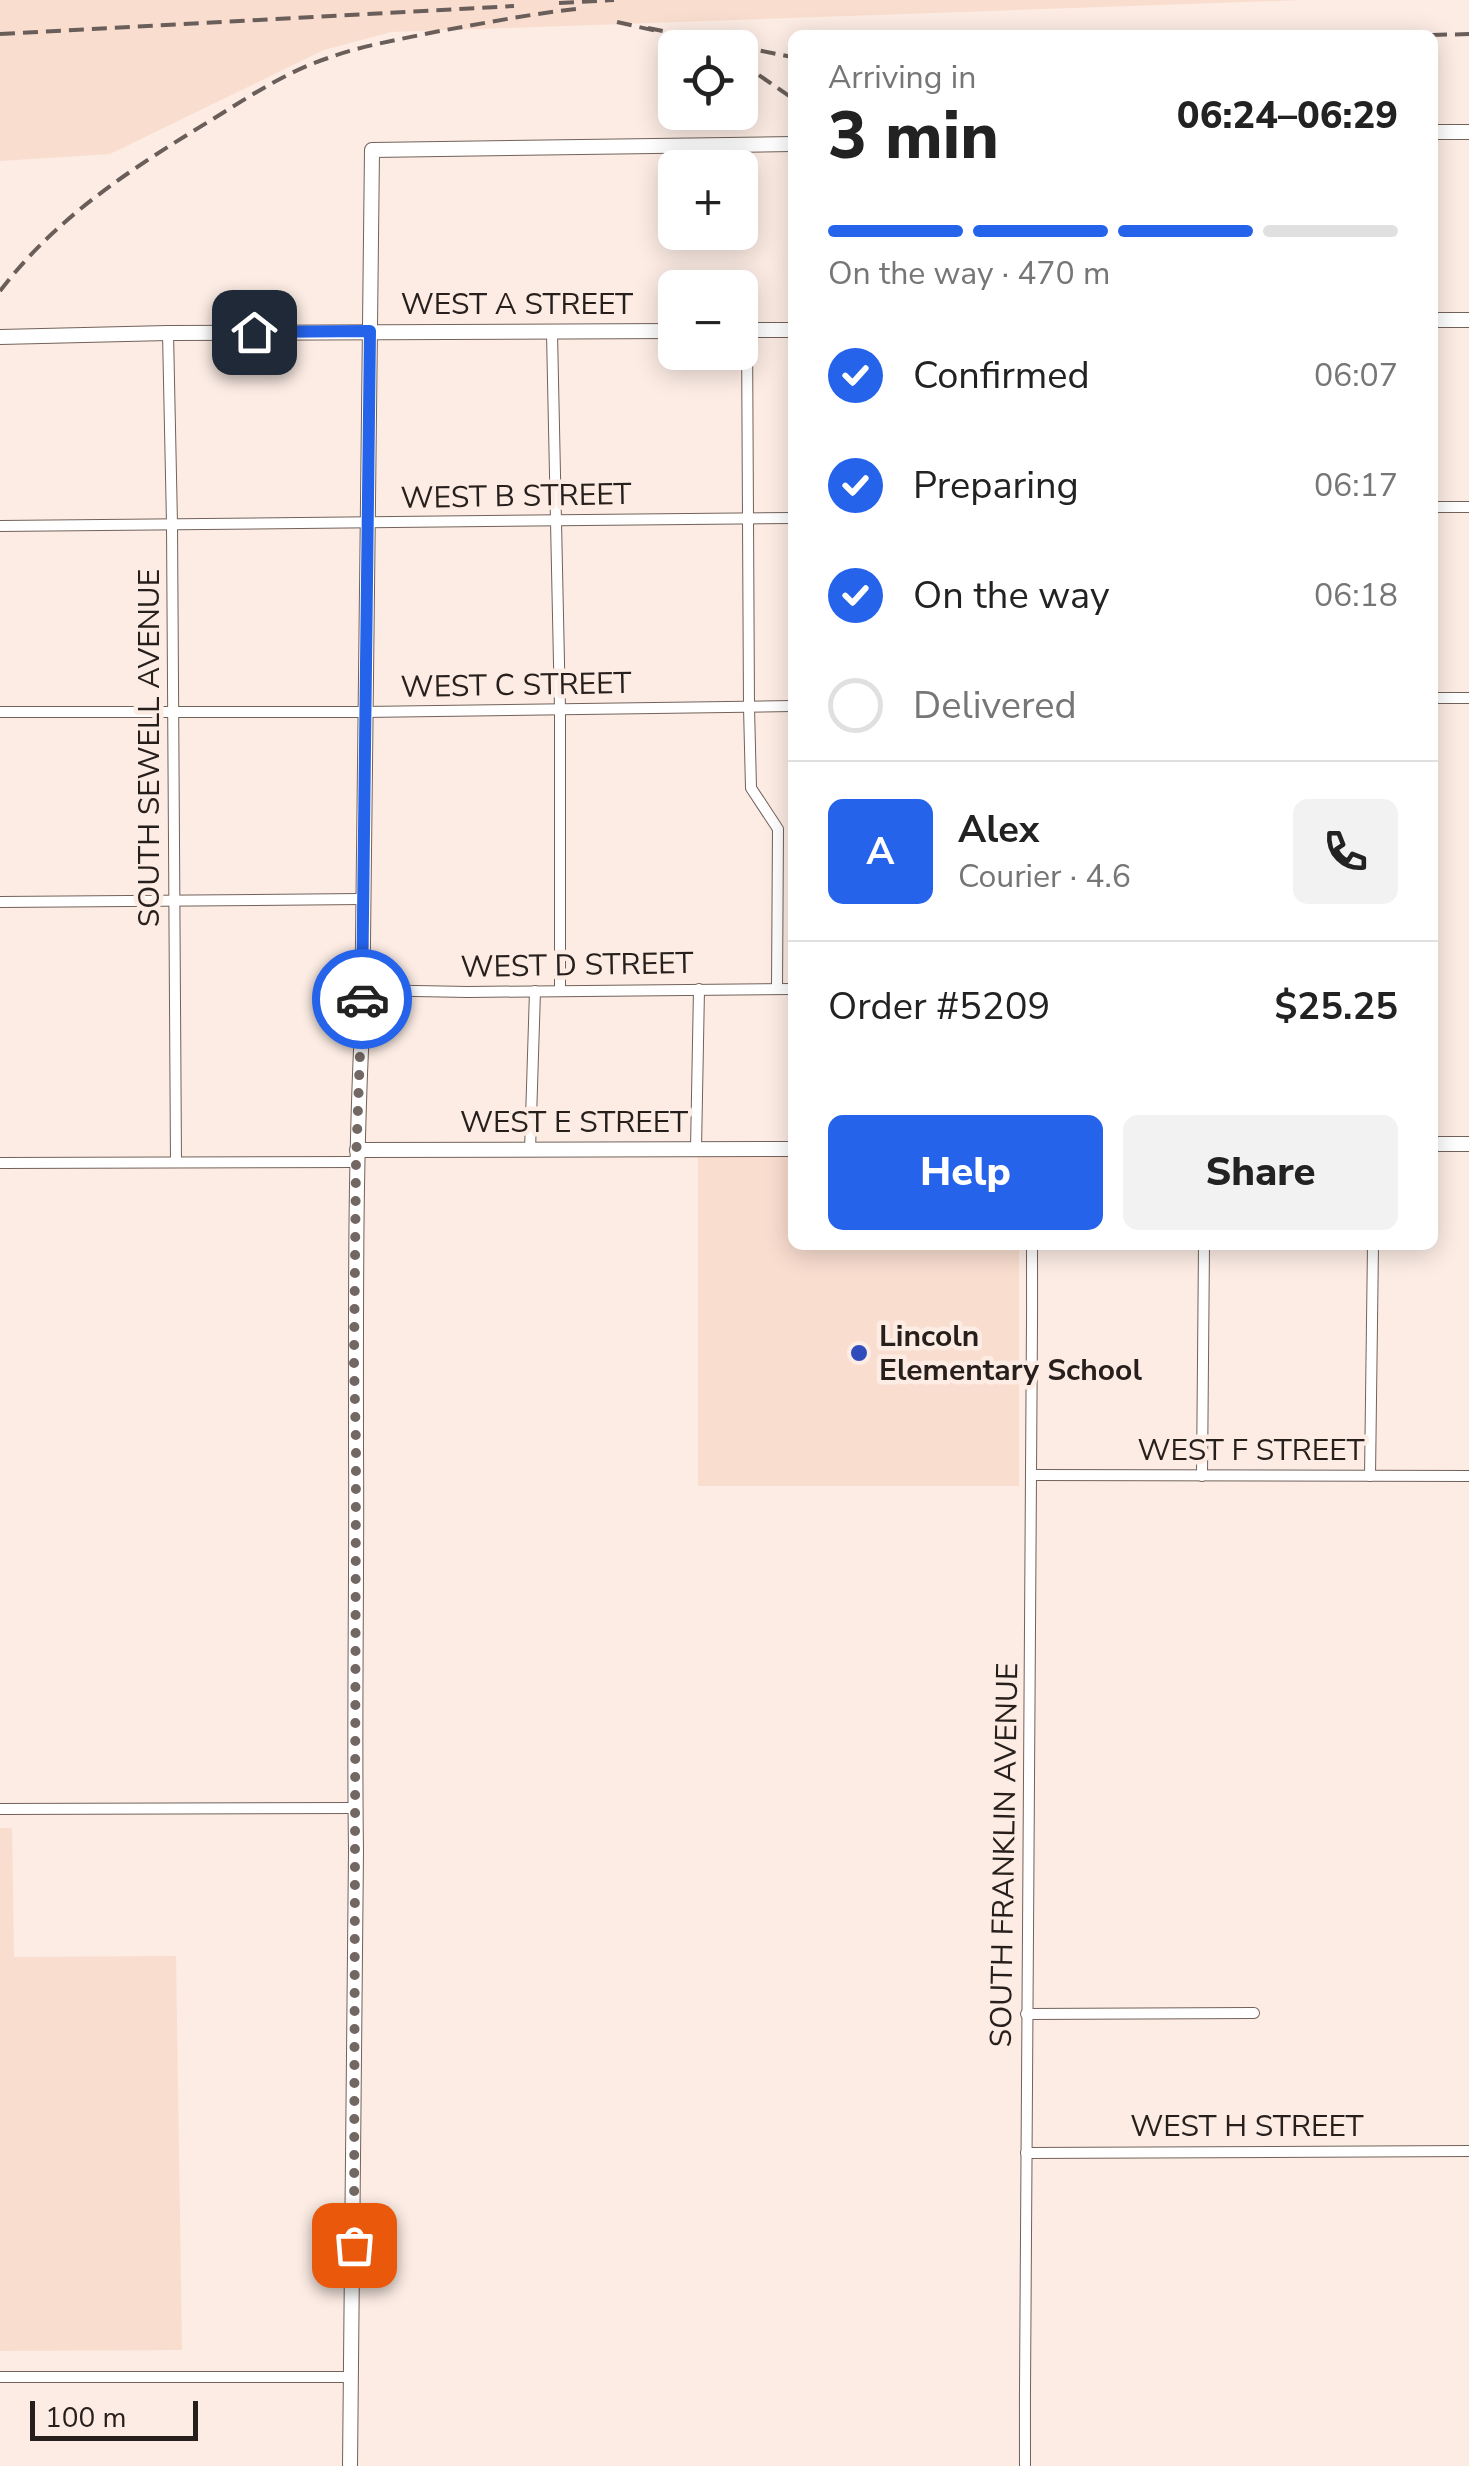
<!DOCTYPE html>
<html lang="en">
<head>
<meta charset="utf-8">
<style>
	:root { --surface:#fff; --page:#f2f2f2; --text:#222; --muted:#767676; --line:#e0e0e0; --accent:#2563eb }
	body { margin:0; font-family:"Nunito Sans",sans-serif; background:var(--page); color:var(--text); height:100vh; display:flex; flex-direction:column; font-size:38px; white-space:nowrap }
	* { box-sizing:border-box; margin:0 }
	p { font-size:32px; color:var(--muted) }
	.icon { flex:none; width:55px; height:55px; fill:none; stroke:currentColor; stroke-width:2; stroke-linecap:round; stroke-linejoin:round }
	.map { position:relative; flex:1; overflow:hidden }
	.details { position:absolute; left:788px; top:30px; width:650px; height:1220px; display:flex; flex-direction:column; background:var(--surface); border-radius:15px; box-shadow:0 5px 25px #0003 }
	.details>* { flex:none }
	.tools { position:absolute; left:658px; top:30px; display:grid; gap:20px }
	.tools a { display:grid; place-items:center; width:100px; height:100px; border-radius:15px; background:var(--surface); box-shadow:0 5px 25px #0003; font-size:50px }
	.scale { position:absolute; left:30px; bottom:25px; width:168px; box-sizing:border-box; padding-left:10px; border:5px solid #271f1c; border-top:0; font-size:28px; line-height:35px; white-space:nowrap; color:#271f1c; -webkit-text-stroke:8px #fcece4; paint-order:stroke }
	.pin { position:absolute; display:grid; place-items:center; width:85px; height:85px; color:#fff; margin:-42px; border-radius:20px; box-shadow:0 5px 15px #0006 }
	.courier { position:absolute; display:grid; place-items:center; width:100px; height:100px; margin:-50px; border:8px solid #2563eb; border-radius:50%; background:#fff; color:#222; box-shadow:0 2px 12px #0007 }
	.headline em { font-style:normal; font-weight:800 }
	.headline div { display:flex; flex-direction:column-reverse }
	.headline { display:flex; align-items:center; justify-content:space-between; height:170px; padding:0 40px }
	h1 { font-size:65px; font-weight:800; line-height:75px }
	.bar { display:grid; grid-template-columns:repeat(4,1fr); gap:15px 10px; align-content:center; height:120px; padding:0 40px }
	.bar i { height:12px; border-radius:8px; background:var(--line) }
	.bar .on { background:var(--accent) }
	.bar p { grid-column:span 4 }
	.line { display:flex; align-items:center; gap:25px; padding:0 40px; border-top:2px solid var(--line) }
	.line div { flex:1 }
	.round { display:grid; place-items:center; flex:none; width:105px; height:105px; border-radius:15px; background:var(--page) }
	ol { padding:0 40px; list-style:none }
	li { display:flex; align-items:center; gap:30px; height:110px }
	li p { margin-inline-start:auto }
	li .icon { padding:10px; border-radius:50%; background:var(--accent); color:#fff; stroke-width:4 }
	li:last-child { color:var(--muted) }
	li i { width:55px; height:55px; border:5px solid var(--line); border-radius:50% }
	.cta { display:flex; gap:20px; margin-top:auto; padding:20px 40px }
	.cta a { flex:1; height:115px; border-radius:15px; background:var(--accent); color:#fff; font-size:40px; font-weight:800; line-height:115px; text-align:center }
	.cta a+a { background:var(--page); color:var(--text) }
	.map>svg:first-child { display:block }
	.built { fill:#f9ddcf }
	.lines { fill:none; stroke-linecap:round; stroke-linejoin:round }
	.street-casing { stroke:#736259; stroke-width:12 }
	.secondary-casing { stroke:#736259; stroke-width:16 }
	.street { stroke:#fff; stroke-width:10 }
	.secondary { stroke:#fff; stroke-width:14 }
	.rail { stroke:#695e5a; stroke-width:4; stroke-dasharray:15 8; stroke-linecap:butt }
	.done { stroke:#726762; stroke-width:10; stroke-dasharray:0 18 }
	.route { stroke:#2563eb; stroke-width:12 }
	.poi-dot { fill:#2f4bbc; stroke:#fcece4; stroke-width:4 }
	.labels { text-anchor:middle; stroke-width:9; stroke-linejoin:round; paint-order:stroke }
	.street-label { font-size:30px; fill:#271f1c; stroke:#fcece4 }
	.poi-label { font-size:30px; font-weight:bold; fill:#271f1c; stroke:#fcece4; text-anchor:start }
</style>
</head>
<body>
<div class="map">
<svg width="1469" height="2466" viewBox="0 0 1469 2466">
	<rect width="100%" height="100%" fill="#fcece4"/>
	<!-- built -->
	<g class="built">
		<path d="M0 0H1303L391 32 324 50 110 154 0 161Z"/>
		<path d="M698 1154H792V1245H1019V1486H698Z"/>
		<path d="M0 1828H12L14 1957 176 1956 182 2350 0 2351Z"/>
	</g>
	<g class="lines">
		<!-- street casing -->
		<g class="street-casing">
			<g id="street">
				<path d="M747 330 749 707 751 788 778 829 777 989"/>
				<path d="M168 333 172 524 176 1162"/>
				<path d="M552 333 560 710V991"/>
				<path d="M1432 507H1469"/>
				<path d="M0 526 792 518"/>
				<path d="M1432 698H1469"/>
				<path d="M0 712H364L792 706"/>
				<path d="M0 902 362 899"/>
				<path d="M362 990 468 992 792 989"/>
				<path d="M696 1149 699 989"/>
				<path d="M530 1151 535 991"/>
				<path d="M0 1163 356 1162"/>
				<path d="M1033 1475 1469 1476"/>
				<path d="M1202 1476 1204 1245"/>
				<path d="M1370 1476 1373 1245"/>
				<path d="M0 1809 355 1808"/>
				<path d="M1026 2014 1254 2013"/>
				<path d="M1026 2153 1469 2151"/>
				<path d="M0 2377H351"/>
				<path d="M1025 2466C1024 2059 1033 1652 1032 1245"/>
			</g>
		</g>
		<!-- secondary casing -->
		<g class="secondary-casing">
			<g id="secondary">
				<path d="M1432 132H1469"/>
				<path d="M1432 320H1469"/>
				<path d="M740 330H792"/>
				<path d="M0 337 168 333 675 331"/>
				<path d="M1432 1144H1469"/>
				<path d="M357 1150 792 1149"/>
				<path d="M350 2466 356 1850C354 1716 357 1581 356 1447 356 1307 355 1168 362 1029L372 150 792 144"/>
			</g>
		</g>
		<!-- street -->
		<use href="#street" class="street"/>
		<!-- secondary -->
		<use href="#secondary" class="secondary"/>
		<!-- rail -->
		<g class="rail">
			<path d="M559 3 614 0"/>
			<path d="M617 22 661 32"/>
			<path d="M648 28 792 57"/>
			<path d="M0 34 514 6"/>
			<path d="M1432 35 1469 34"/>
			<path d="M740 62 792 98"/>
			<path d="M0 291C57 216 134 167 213 119 250 96 286 72 328 58 364 45 402 39 440 31 485 23 530 14 576 9"/>
		</g>
	</g>
	<g class="lines">
		<!-- done -->
		<path class="done" d="M354 2245 356 1446 354 1362 356 1162 362 999"/>
		<!-- route -->
		<path class="route" d="M254 332 370 331 362 999"/>
	</g>
	<!-- markers -->
	<circle class="poi-dot" cx="859" cy="1353" r="10"/>
	<g class="labels">
		<!-- street labels -->
		<g class="street-label">
			<text x="517" y="314">WEST A STREET</text>
			<text transform="translate(516 496) rotate(-1)" y="10">WEST B STREET</text>
			<text transform="translate(516 685) rotate(-1)" y="10">WEST C STREET</text>
			<text transform="translate(149 748) rotate(-90)" y="10">SOUTH SEWELL AVENUE</text>
			<text transform="translate(577 965) rotate(-1)" y="10">WEST D STREET</text>
			<text x="574" y="1132">WEST E STREET</text>
			<text x="1251" y="1460">WEST F STREET</text>
			<text transform="translate(1004 1855) rotate(-89)" y="10">SOUTH FRANKLIN AVENUE</text>
			<text x="1247" y="2136">WEST H STREET</text>
		</g>
		<!-- poi labels -->
		<g class="poi-label">
			<text x="879" y="1346">Lincoln<tspan x="879" dy="34">Elementary School</tspan></text>
		</g>
	</g>
</svg>
<div class="tools">
<a><svg class="icon" aria-label="locate" viewBox="0 0 24 24"><circle cx="12" cy="12" r="6"/><path d="M12 2v4M12 18v4M2 12h4M18 12h4"/></svg></a>
<a>+</a>
<a>−</a>
</div>
<div class="scale">100 m</div>
<div class="pin" style="left:354px;top:2245px;background:#ea580c"><svg class="icon" aria-label="bag" viewBox="0 0 24 24"><path d="M5 8h14l-1 12H6zM9 8a3 3 0 0 1 6 0"/></svg></div>
<div class="pin" style="left:254px;top:332px;background:#1f2937"><svg class="icon" aria-label="home" viewBox="0 0 24 24"><path d="M3 11l9-7 9 7M6 9v11h12V9"/></svg></div>
<div class="courier" style="left:362px;top:999px"><svg class="icon" aria-label="car" viewBox="0 0 24 24"><path d="M5 17H2v-5l4-1 3-4h7l3 4 3 1v5h-3M9 17h6M6 11h13"/><circle cx="7" cy="17" r="2"/><circle cx="17" cy="17" r="2"/></svg></div>
<section class="details">
<div class="headline"><div><h1>3 min</h1><p>Arriving in</p></div><em>06:24–06:29</em></div>
<div class="bar"><i class="on"></i><i class="on"></i><i class="on"></i><i></i><p>On the way · 470 m</p></div>
<ol>
<li><svg class="icon" aria-label="check" viewBox="0 0 24 24"><path d="M5 12l5 5 9-10"/></svg>Confirmed<p>06:07</p></li>
<li><svg class="icon" aria-label="check" viewBox="0 0 24 24"><path d="M5 12l5 5 9-10"/></svg>Preparing<p>06:17</p></li>
<li><svg class="icon" aria-label="check" viewBox="0 0 24 24"><path d="M5 12l5 5 9-10"/></svg>On the way<p>06:18</p></li>
<li><i></i>Delivered</li>
</ol>
<div class="line" style="height:180px"><b class="round" style="background:var(--accent);color:#fff">A</b><div><b>Alex</b><p>Courier · 4.6</p></div><a class="round"><svg class="icon" aria-label="phone" viewBox="0 0 24 24"><path d="M5 4h4l2 5-3 2q2 4 5 5l2-3 5 2v4C11 20 4 13 5 4z"/></svg></a></div>
<div class="line" style="height:130px"><div>Order #5209</div><b>$25.25</b></div>
<div class="cta"><a>Help</a><a>Share</a></div>
</section>
</div>
</body>
</html>
